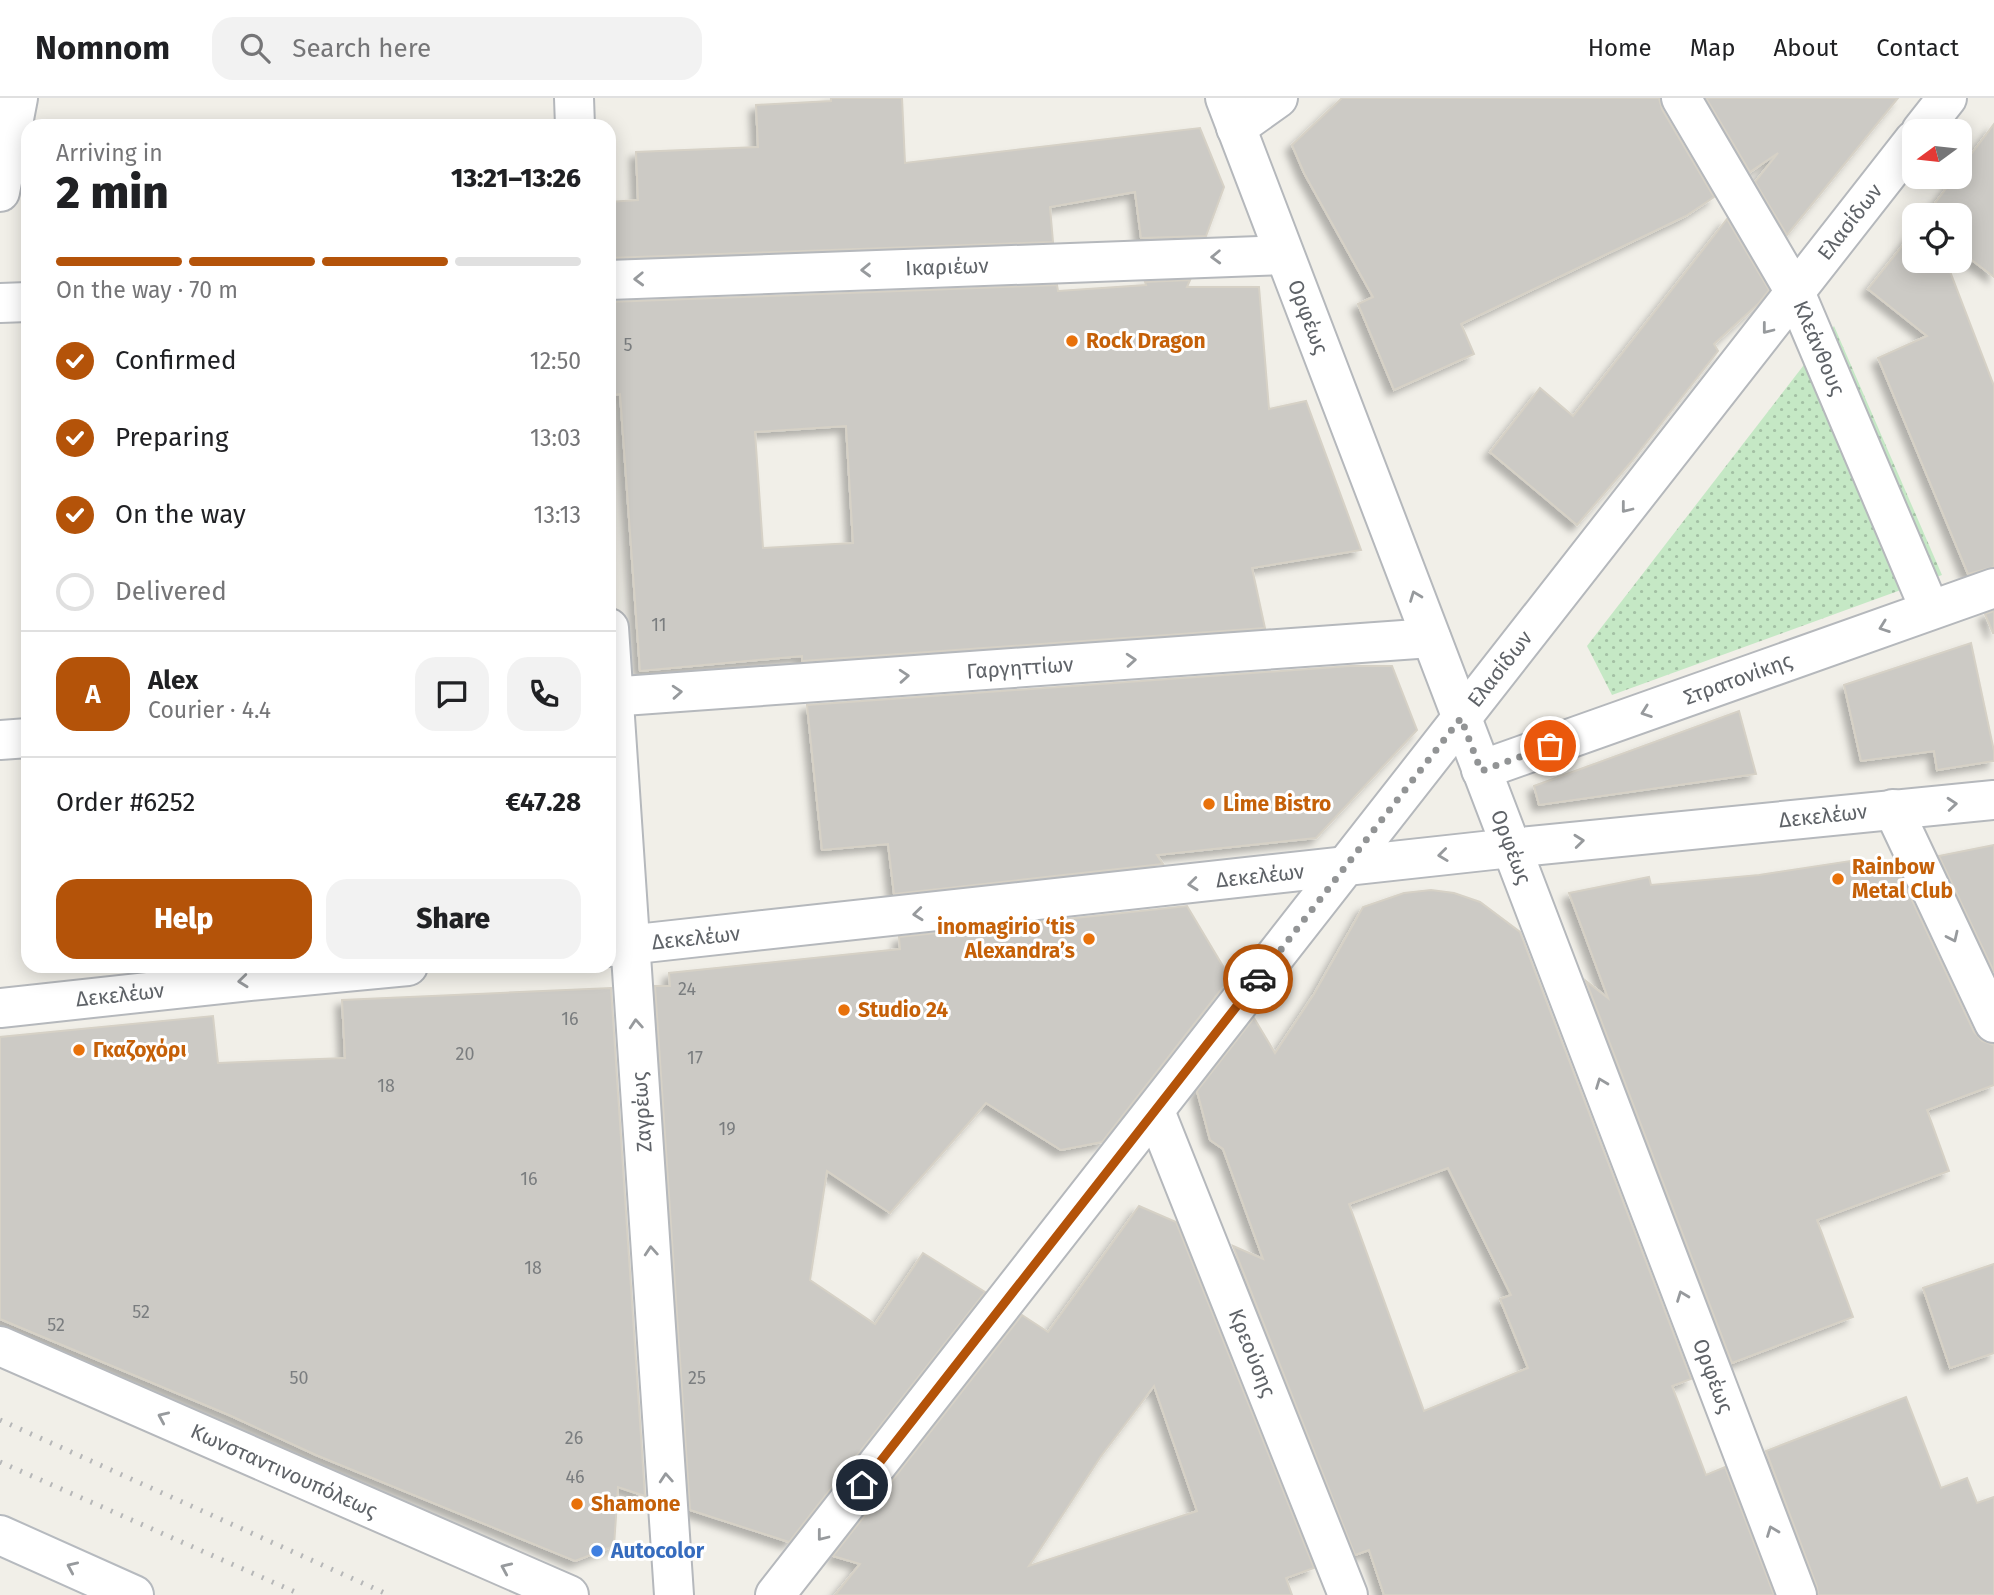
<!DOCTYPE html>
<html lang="en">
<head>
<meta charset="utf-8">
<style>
	:root { --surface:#fff; --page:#f2f2f2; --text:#202124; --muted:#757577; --line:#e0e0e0; --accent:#b45309 }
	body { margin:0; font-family:"Fira Sans",sans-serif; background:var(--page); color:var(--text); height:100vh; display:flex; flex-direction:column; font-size:26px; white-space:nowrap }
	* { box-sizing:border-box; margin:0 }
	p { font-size:23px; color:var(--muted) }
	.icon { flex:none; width:38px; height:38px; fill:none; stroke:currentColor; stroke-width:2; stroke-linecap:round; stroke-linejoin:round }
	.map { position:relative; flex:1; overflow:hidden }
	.panel { position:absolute; left:21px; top:21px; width:595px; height:854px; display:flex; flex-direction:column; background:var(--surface); border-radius:21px; box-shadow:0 4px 18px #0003 }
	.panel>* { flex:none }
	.needle { width:46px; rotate:255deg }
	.controls { position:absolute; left:1902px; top:21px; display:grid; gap:14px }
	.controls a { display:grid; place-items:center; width:70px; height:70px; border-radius:14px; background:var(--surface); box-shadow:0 4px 18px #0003; font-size:35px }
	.pin { position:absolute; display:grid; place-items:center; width:60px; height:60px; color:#fff; margin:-30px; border:4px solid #fff; border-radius:50%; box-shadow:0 2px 7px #0007 }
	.courier { position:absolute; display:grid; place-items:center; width:70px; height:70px; margin:-35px; border:5px solid #b45309; border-radius:50%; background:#fff; color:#222; box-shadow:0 2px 9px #0007 }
	.headline em { font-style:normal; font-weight:800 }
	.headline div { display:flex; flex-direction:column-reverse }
	.headline { display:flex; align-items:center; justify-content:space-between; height:119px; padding:0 35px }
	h1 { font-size:46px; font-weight:800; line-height:52px }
	.bar { display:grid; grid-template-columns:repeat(4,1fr); gap:10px 7px; align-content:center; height:84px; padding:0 35px }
	.bar i { height:9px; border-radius:5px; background:var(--line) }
	.bar .active { background:var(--accent) }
	.bar p { grid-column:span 4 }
	.line { display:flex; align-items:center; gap:18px; padding:0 35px; border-top:2px solid var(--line) }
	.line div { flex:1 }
	.round { display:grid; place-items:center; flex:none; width:74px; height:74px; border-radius:21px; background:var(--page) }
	ol { padding:0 35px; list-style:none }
	li { display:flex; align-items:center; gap:21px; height:77px }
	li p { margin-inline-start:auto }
	li .icon { padding:7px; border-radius:50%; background:var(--accent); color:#fff; stroke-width:4 }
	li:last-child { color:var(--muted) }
	li i { width:38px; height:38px; border:4px solid var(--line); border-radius:50% }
	.action { display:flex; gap:14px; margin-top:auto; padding:14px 35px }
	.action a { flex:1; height:80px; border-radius:21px; background:var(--accent); color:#fff; font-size:28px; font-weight:800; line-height:80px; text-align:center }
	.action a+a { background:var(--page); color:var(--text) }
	header { display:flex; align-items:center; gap:42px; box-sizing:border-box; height:98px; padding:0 35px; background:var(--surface); border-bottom:2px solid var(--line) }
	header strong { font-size:33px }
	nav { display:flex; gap:38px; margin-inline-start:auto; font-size:24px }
	.search { width:490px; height:63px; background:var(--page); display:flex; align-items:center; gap:18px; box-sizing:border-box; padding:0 24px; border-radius:21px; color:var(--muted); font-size:26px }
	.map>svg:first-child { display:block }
	.park { fill:url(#park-dots) }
	.building { fill:#cccac5; stroke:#d6d1c6; stroke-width:2; fill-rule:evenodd; filter:url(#shadow) }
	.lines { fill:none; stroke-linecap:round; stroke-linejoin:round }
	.street-casing { stroke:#b5b8bc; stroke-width:42 }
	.secondary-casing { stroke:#b6babf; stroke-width:42 }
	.street { stroke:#fff; stroke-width:38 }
	.secondary { stroke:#fff; stroke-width:38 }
	.rail { stroke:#b6b7b8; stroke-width:5; stroke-dasharray:2 9; stroke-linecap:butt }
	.oneway { stroke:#979a9d }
	.done { stroke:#929495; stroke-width:7; stroke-dasharray:0 12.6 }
	.route { stroke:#b45309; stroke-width:9 }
	.food-dot { fill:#e8710a; stroke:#fff; stroke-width:2.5 }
	.shop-dot { fill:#3f7fe0; stroke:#fff; stroke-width:2.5 }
	.labels { text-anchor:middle; stroke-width:6; stroke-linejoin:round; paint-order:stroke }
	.number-label { font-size:18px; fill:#7a7d7f }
	.street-label { font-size:21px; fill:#5f6368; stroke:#fff }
	.food-label { font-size:21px; font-weight:bold; fill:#c56008; stroke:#fff; text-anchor:start }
	.shop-label { font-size:21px; font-weight:bold; fill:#366cbe; stroke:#fff; text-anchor:start }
</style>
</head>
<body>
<header>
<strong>Nomnom</strong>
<div class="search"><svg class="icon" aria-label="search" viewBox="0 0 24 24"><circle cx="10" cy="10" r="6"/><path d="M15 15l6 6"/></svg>Search here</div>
<nav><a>Home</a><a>Map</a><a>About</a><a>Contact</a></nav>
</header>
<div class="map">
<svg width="1994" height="1497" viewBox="0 0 1994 1497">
	<defs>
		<pattern id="park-dots" width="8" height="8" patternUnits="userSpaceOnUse" patternTransform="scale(1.75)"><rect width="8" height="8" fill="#c5e8c5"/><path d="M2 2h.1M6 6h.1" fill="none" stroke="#a3c0a4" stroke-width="1.8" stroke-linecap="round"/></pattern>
		<filter id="shadow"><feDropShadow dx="-6" dy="6" stdDeviation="3.5" flood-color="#0004"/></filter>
	</defs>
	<rect width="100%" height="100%" fill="#f1efe8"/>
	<!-- park -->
	<path class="park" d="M1834 228 1942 477 1612 597 1587 548Z"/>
	<!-- building -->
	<g class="building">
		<path d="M831 0H902L905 65 1200 30 1224 89 1206 138 1141 140 1135 94 1050 109 1053 144 609 160V104L638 102 636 54 758 49 756 7 831 3Z"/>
		<path d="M1342 0H1659L1662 11 1714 99 1686 118 1461 226 1474 256 1394 292 1358 206 1373 199 1304 75 1292 47Z"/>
		<path d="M1706 0H1898L1787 137 1755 84 1778 55 1750 74Z"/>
		<path d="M1994 26V179L1960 153V117H1926L1955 79H1960V71Z"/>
		<path d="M1727 121 1769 192 1758 206 1714 246 1718 253 1631 364 1577 427 1490 354 1540 290 1573 318Z"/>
		<path d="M1914 133V163H1946L1994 288V469L1968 476 1878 260 1927 238 1868 191Z"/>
		<path d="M1190 182 1187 189H1259L1269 311 1306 303 1361 452 1252 470 1265 530 802 563V558L640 573 620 296 612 297 609 204 1057 187 1058 193 1146 187 1145 184ZM846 328 853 445 763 450 755 334Z"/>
		<path d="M1994 513V535H1993L1985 516Z"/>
		<path d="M1971 545 1994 653V663L1937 672 1934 653 1861 663 1844 587Z"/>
		<path d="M1350 568H1392L1417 632 1316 740 1157 757 1163 766 894 796 888 746 822 752 807 607Z"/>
		<path d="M1739 613 1756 676 1539 707 1534 688Z"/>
		<path d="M1994 747V874L1939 758Z"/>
		<path d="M1850 763 1853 774 1895 766 1974 934 1982 943 1994 947V987L1927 1012 1949 1073 1817 1122 1853 1219 1732 1265 1586 883 1608 900 1569 795 1649 779 1651 787 1759 777Z"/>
		<path d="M1431 792 1454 795 1480 804 1520 834 1691 1281 1672 1288 1706 1377 1725 1369 1774 1497H1384L1369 1452 1355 1457 1233 1148 1263 1161 1223 1051 1210 1042 1197 993 1254 920 1275 955 1314 896 1363 809 1404 795ZM1448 1070 1511 1197 1500 1201 1528 1270 1424 1313 1349 1106Z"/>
		<path d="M1187 808 1230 880 1102 1044 1061 1052 986 1005 890 1115 827 1073 810 1182 875 1226 923 1155 985 1194 789 1444 690 1412 655 888H670L669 875 900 851 899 839Z"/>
		<path d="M611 890 645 1398 618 1389 614 1448 575 1463 316 1357 229 1317 0 1221V939L213 918 218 965 345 960 342 902Z"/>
		<path d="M1139 1108 1176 1124 1314 1470 1286 1480 1292 1497H835L860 1466 833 1458 1022 1217 1048 1234ZM1154 1288 1197 1413 1029 1468 1101 1358Z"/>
		<path d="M1994 1166V1255L1950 1270 1923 1190Z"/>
		<path d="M1906 1299 1941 1390 1967 1380 1977 1405 1994 1399V1497H1818L1817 1489 1766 1353Z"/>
	</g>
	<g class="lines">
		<!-- street casing -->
		<g class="street-casing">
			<g id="street">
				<path d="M574 0 575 28"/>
				<path d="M1225 0 1797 1497"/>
				<path d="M1681 0 1795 194 1930 512"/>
				<path d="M1236 30 1278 0"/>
				<path d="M1921 33 1947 0"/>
				<path d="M0 94 18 0"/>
				<path d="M609 182 1284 157"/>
				<path d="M0 205 28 204"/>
				<path d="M609 530 674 1497"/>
				<path d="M609 599 1431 540"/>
				<path d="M0 642 28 640"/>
				<path d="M1481 672 1994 490"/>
				<path d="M1893 711 1994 925"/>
				<path d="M609 849 1511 750 1994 702"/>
				<path d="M0 910 240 884 408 868"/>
				<path d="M1155 1013 1348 1497"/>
				<path d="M0 1248 569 1497"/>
				<path d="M775 1497 1914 42"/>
			</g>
		</g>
		<!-- secondary casing -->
		<g class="secondary-casing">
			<path id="secondary" d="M0 1437 134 1497"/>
		</g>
		<!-- street -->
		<use href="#street" class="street"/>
		<!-- secondary -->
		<use href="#secondary" class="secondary"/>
		<!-- rail -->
		<g class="rail">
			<path d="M0 1322 389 1497"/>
			<path d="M0 1364 302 1497"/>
		</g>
	</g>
	<!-- one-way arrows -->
	<defs><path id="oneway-chevron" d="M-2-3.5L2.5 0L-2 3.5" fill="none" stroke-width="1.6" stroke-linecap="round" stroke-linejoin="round" transform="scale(1.75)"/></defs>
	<g class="oneway">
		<use href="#oneway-chevron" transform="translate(1216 159) rotate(178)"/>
		<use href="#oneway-chevron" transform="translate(866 172) rotate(178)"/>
		<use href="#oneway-chevron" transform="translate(639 181) rotate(178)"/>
		<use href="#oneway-chevron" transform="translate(1767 231) rotate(128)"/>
		<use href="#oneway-chevron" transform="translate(1626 410) rotate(128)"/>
		<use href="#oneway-chevron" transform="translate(1415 498) rotate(-111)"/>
		<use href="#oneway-chevron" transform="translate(1884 529) rotate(160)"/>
		<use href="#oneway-chevron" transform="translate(1131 562) rotate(-4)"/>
		<use href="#oneway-chevron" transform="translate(904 578) rotate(-4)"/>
		<use href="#oneway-chevron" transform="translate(677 594) rotate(-4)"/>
		<use href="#oneway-chevron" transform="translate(1646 614) rotate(160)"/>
		<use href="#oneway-chevron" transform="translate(1952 706) rotate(-5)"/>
		<use href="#oneway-chevron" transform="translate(1579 743) rotate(-6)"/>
		<use href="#oneway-chevron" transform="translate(1443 757) rotate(173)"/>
		<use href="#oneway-chevron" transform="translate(1193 786) rotate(174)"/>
		<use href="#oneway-chevron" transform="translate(918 816) rotate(174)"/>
		<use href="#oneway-chevron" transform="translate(1953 839) rotate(65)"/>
		<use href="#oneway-chevron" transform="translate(243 883) rotate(174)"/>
		<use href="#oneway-chevron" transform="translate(636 926) rotate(-94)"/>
		<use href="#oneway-chevron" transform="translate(1601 985) rotate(-111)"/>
		<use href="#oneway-chevron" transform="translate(651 1153) rotate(-94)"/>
		<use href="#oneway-chevron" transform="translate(1682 1198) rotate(-111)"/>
		<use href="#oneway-chevron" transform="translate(163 1319) rotate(-156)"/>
		<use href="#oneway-chevron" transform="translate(666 1380) rotate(-94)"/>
		<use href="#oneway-chevron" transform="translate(1772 1433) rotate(-111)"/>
		<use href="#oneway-chevron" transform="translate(822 1438) rotate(128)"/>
		<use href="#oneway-chevron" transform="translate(72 1469) rotate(-156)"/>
		<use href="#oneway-chevron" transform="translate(506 1470) rotate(-156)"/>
	</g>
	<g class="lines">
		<!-- done -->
		<path class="done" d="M1258 881 1461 620 1481 673 1550 648"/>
		<!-- route -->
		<path class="route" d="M862 1387 1258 881"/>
	</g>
	<!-- markers -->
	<g class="food-dot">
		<circle cx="1072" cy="243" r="7"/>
		<circle cx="1209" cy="706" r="7"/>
		<circle cx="1838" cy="781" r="7"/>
		<circle cx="1089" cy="841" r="7"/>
		<circle cx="844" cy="912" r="7"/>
		<circle cx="79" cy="952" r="7"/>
		<circle cx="577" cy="1406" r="7"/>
	</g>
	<circle class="shop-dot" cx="597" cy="1453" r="7"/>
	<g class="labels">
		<!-- number labels -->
		<g class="number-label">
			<text x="628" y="253">5</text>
			<text x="659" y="533">11</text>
			<text x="687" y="897">24</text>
			<text x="570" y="927">16</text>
			<text x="465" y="962">20</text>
			<text x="695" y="966">17</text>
			<text x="386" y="994">18</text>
			<text x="727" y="1037">19</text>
			<text x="529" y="1087">16</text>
			<text x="533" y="1176">18</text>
			<text x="141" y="1220">52</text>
			<text x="56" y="1233">52</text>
			<text x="299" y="1286">50</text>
			<text x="697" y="1286">25</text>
			<text x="574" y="1346">26</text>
			<text x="575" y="1385">46</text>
		</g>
		<!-- street labels -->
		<g class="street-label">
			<text transform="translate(1850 124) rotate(-52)" y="7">Ελασίδων</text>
			<text transform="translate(947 169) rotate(-2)" y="7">Ικαριέων</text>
			<text transform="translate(1308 219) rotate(69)" y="7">Ορφέως</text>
			<text transform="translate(1819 250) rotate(67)" y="7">Κλεάνθους</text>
			<text transform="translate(1020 570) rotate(-4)" y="7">Γαργηττίων</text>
			<text transform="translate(1500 571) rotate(-52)" y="7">Ελασίδων</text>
			<text transform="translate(1738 581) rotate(-20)" y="7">Στρατονίκης</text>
			<text transform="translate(1823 718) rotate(-6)" y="7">Δεκελέων</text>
			<text transform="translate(1511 749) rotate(69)" y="7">Ορφέως</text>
			<text transform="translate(1260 778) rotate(-6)" y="7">Δεκελέων</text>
			<text transform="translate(696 840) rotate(-6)" y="7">Δεκελέων</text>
			<text transform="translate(120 897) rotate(-6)" y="7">Δεκελέων</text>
			<text transform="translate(642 1014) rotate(-94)" y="7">Ζαγρέως</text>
			<text transform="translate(1252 1255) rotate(68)" y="7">Κρεούσης</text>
			<text transform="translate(1713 1278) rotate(69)" y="7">Ορφέως</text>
			<text transform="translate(284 1373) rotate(24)" y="7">Κωνσταντινουπόλεως</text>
		</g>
		<!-- food labels -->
		<g class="food-label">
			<text x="1086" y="250">Rock Dragon</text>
			<text x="1223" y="713">Lime Bistro</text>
			<text x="1852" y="776">Rainbow<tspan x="1852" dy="24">Metal Club</tspan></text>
			<text x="1075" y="836" text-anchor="end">inomagirio ‘tis<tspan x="1075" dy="24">Alexandra’s</tspan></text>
			<text x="858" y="919">Studio 24</text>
			<text x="93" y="959">Γκαζοχόρι</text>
			<text x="591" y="1413">Shamone</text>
		</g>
		<!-- shop labels -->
		<g class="shop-label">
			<text x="611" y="1460">Autocolor</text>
		</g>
	</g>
</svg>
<div class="controls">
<a><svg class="needle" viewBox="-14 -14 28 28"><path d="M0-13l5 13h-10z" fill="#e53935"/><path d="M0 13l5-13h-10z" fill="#757577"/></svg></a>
<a><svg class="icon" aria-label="locate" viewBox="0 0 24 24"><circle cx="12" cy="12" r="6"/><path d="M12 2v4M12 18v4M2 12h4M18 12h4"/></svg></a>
</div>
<div class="pin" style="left:1550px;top:648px;background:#ea580c"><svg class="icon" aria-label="bag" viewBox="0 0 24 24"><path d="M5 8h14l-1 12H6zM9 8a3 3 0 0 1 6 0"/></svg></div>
<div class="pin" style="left:862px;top:1387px;background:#1f2937"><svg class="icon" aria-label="home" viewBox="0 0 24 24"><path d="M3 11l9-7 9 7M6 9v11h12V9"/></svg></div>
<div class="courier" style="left:1258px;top:881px"><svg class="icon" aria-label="car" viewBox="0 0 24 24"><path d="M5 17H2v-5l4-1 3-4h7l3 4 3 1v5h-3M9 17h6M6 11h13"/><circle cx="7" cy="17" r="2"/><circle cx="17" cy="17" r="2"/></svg></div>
<section class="panel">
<div class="headline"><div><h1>2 min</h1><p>Arriving in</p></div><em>13:21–13:26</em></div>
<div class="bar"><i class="active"></i><i class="active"></i><i class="active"></i><i></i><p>On the way · 70 m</p></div>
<ol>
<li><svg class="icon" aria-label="check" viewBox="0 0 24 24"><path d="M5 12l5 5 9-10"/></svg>Confirmed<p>12:50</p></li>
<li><svg class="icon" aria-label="check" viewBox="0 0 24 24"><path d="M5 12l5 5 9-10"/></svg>Preparing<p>13:03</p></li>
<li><svg class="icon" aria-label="check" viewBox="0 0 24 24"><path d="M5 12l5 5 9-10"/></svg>On the way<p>13:13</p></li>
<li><i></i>Delivered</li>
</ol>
<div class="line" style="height:126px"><b class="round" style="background:var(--accent);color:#fff">A</b><div><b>Alex</b><p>Courier · 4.4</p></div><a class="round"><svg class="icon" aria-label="chat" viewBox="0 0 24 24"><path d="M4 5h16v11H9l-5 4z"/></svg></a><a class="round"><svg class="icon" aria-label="phone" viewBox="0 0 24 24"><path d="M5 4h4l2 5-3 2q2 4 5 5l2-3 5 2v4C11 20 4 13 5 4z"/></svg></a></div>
<div class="line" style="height:91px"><div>Order #6252</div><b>€47.28</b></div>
<div class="action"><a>Help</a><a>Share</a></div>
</section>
</div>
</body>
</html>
